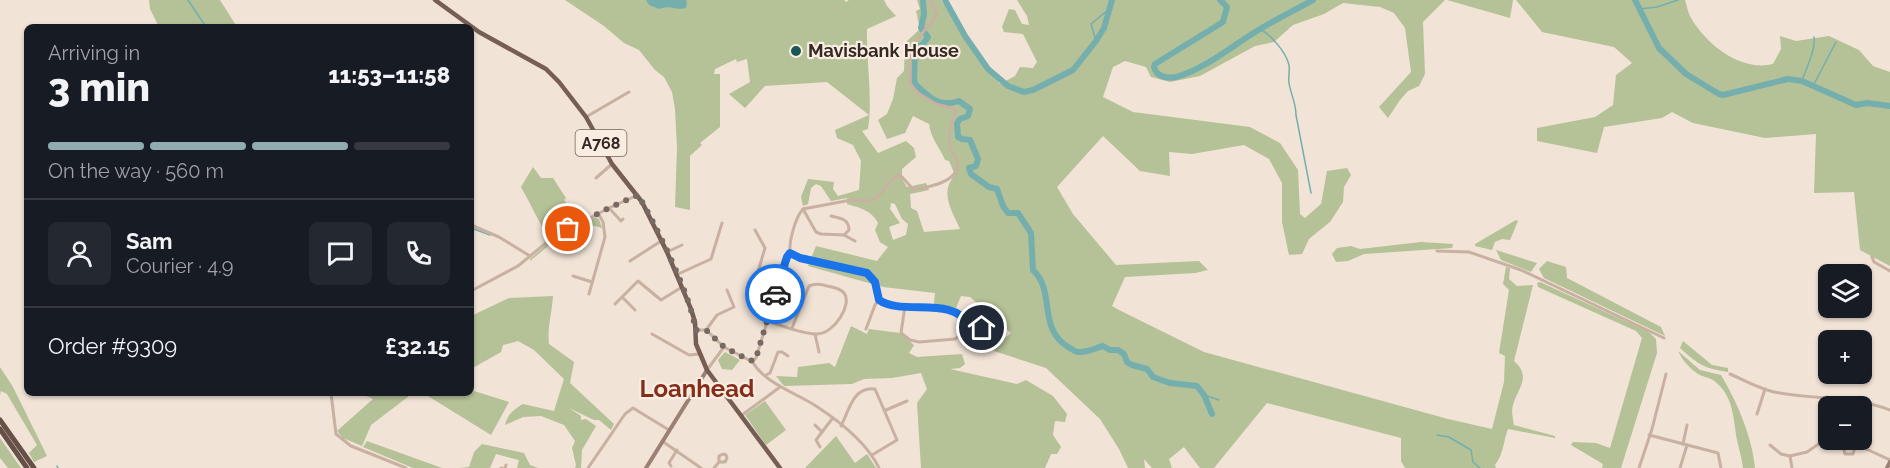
<!DOCTYPE html>
<html lang="en">
<head>
<meta charset="utf-8">
<style>
	:root { --surface:#171b24; --page:#242831; --text:#f1f3f6; --muted:#9ea1a6; --line:#363941; --accent:#90acae }
	body { margin:0; font-family:Raleway,sans-serif; background:var(--page); color:var(--text); height:100vh; display:flex; flex-direction:column; font-size:22px; white-space:nowrap }
	* { box-sizing:border-box; margin:0 }
	p { font-size:20px; color:var(--muted) }
	.icon { flex:none; width:33px; height:33px; fill:none; stroke:currentColor; stroke-width:2; stroke-linecap:round; stroke-linejoin:round }
	.map { position:relative; flex:1; overflow:hidden }
	.drawer { position:absolute; left:24px; top:24px; width:450px; height:372px; display:flex; flex-direction:column; background:var(--surface); border-radius:9px; box-shadow:0 2px 4px #0004 }
	.drawer>* { flex:none }
	.tools { position:absolute; left:1818px; top:264px; display:grid; gap:12px }
	.tools a { display:grid; place-items:center; width:54px; height:54px; border-radius:9px; background:var(--surface); box-shadow:0 2px 4px #0004; font-size:30px }
	.pin { position:absolute; display:grid; place-items:center; width:51px; height:51px; color:#fff; margin:-26px; border:3px solid #fff; border-radius:50%; box-shadow:0 2px 6px #0007 }
	.courier { position:absolute; display:grid; place-items:center; width:60px; height:60px; margin:-30px; border:4px solid #1a73e8; border-radius:50%; background:#fff; color:#222; box-shadow:0 2px 8px #0007 }
	.headline em { font-style:normal; font-weight:800 }
	.headline div { display:flex; flex-direction:column-reverse }
	.headline { display:flex; align-items:center; justify-content:space-between; height:102px; padding:0 24px }
	h1 { font-size:39px; font-weight:800; line-height:45px }
	.bar { display:grid; grid-template-columns:repeat(4,1fr); gap:9px 6px; align-content:center; height:72px; padding:0 24px }
	.bar i { height:8px; border-radius:4px; background:var(--line) }
	.bar .on { background:var(--accent) }
	.bar p { grid-column:span 4 }
	.line { display:flex; align-items:center; gap:15px; padding:0 24px; border-top:2px solid var(--line) }
	.line div { flex:1 }
	.round { display:grid; place-items:center; flex:none; width:63px; height:63px; border-radius:9px; background:var(--page) }
	.map>svg:first-child { display:block }
	.green { fill:#b5c196; fill-rule:evenodd }
	.water { fill:#74afae }
	.lines { fill:none; stroke-linecap:round; stroke-linejoin:round }
	.stream { stroke:#74afae; stroke-width:1.5 }
	.river { stroke:#74afae; stroke-width:6 }
	.minor { stroke:#c9b1a2; stroke-width:3 }
	.tertiary { stroke:#c9b1a2; stroke-width:3 }
	.secondary { stroke:#9d8074; stroke-width:4 }
	.primary { stroke:#775e55; stroke-width:4.5 }
	.trunk { stroke:#665048; stroke-width:5 }
	.done { stroke:#766a63; stroke-width:6; stroke-dasharray:0 10.8 }
	.route { stroke:#1a73e8; stroke-width:8 }
	.poi-dot { fill:#195656; stroke:#f9ede2; stroke-width:2 }
	.labels { text-anchor:middle; stroke-width:4.5; stroke-linejoin:round; paint-order:stroke }
	.shield { fill:#f9ede2; stroke:#6f645e; stroke-width:1.5 }
	.shield-label { font-size:16px; font-weight:bold; fill:#342925 }
	.poi-label { font-size:18px; font-weight:bold; fill:#342925; stroke:#f9ede2; text-anchor:start }
	.district-label { font-size:24px; font-weight:bold; fill:#852d1b; stroke:#f9ede2 }
</style>
</head>
<body>
<div class="map">
<svg width="1890" height="468" viewBox="0 0 1890 468">
	<rect width="100%" height="100%" fill="#f1e3d6"/>
	<!-- green -->
	<g class="green">
		<path d="M149 0H220L237 27H159L150 9Z"/>
		<path d="M565 0H844L846 2 849 0H884L887 6 896 16 867 29C866 62 873 97 868 129L862 131 878 153 906 141 914 148 916 157 902 169V179L907 187 926 183 929 190 910 194 911 208 917 211 924 232 960 229C952 210 939 193 955 175L949 161 945 160C939 146 931 139 929 124L913 116 905 133 887 139 878 120 887 114 893 99 897 78 904 71 905 43 920 29 916 11 920 9 917 0H941L985 66 1000 84 1015 76 1020 67 1033 68 1037 62 1023 34 1004 32 1002 27 1009 9 1015 10 1022 24 1029 25 1027 16 1017 0H1445L1423 22 1425 74 1419 86 1408 91 1400 100 1388 118 1379 107 1411 72 1405 28 1394 13 1380 7 1343 3 1324 14 1293 25 1274 42 1255 46 1200 76 1170 82 1151 77 1146 67 1125 61 1113 67 1103 97 1133 112 1250 127 1280 143 1298 170 1300 214 1305 218 1321 204 1327 171 1347 168 1351 175 1344 187 1343 202 1330 222 1309 239 1302 254 1289 255 1282 222V183L1269 159 1244 145 1192 154 1169 152 1170 176 1140 171 1103 136 1057 187 1073 214 1116 265 1199 261 1208 270 1195 273 1125 277 1112 306 1119 310 1204 352 1448 419 1492 429 1504 382 1505 356 1499 353 1509 290 1503 284 1506 267 1510 268 1509 279 1517 286 1533 285 1514 361C1532 377 1518 387 1513 405 1511 411 1513 419 1514 425L1555 436V438L1508 429C1503 442 1504 453 1495 465L1496 468H1405L1401 461V438L1267 403 1214 468H1200L1184 447 1169 459 1172 468H1152L1144 459 1145 468H1128L1119 449 1100 419 1046 368 991 350 1011 333 970 297 961 296 956 308 934 304 935 293 883 287 808 266 816 246 877 261 888 247 880 242 875 230 878 223C871 210 860 208 847 204V198L831 201 821 186 816 184 811 188 808 204 803 206 801 197 808 179 834 182 833 189 838 196 859 190 861 161 853 145 837 138 835 130 869 115 827 82 765 86 745 108 729 94 750 82 747 59 737 62 736 59 715 69 714 74H720V127L700 143 702 145 690 156V210L675 207 677 148 675 109 672 92 664 77 655 70 639 50 624 43 604 26ZM891 203 895 204 902 219 908 224 906 235 893 240 889 227 900 223 890 209Z"/>
		<path d="M1447 0H1513L1510 18Z"/>
		<path d="M1516 0H1685C1687 6 1688 13 1691 18 1707 45 1741 72 1773 64L1781 49 1780 36 1796 41 1829 36 1859 50 1873 66 1890 72V266L1860 250 1854 192 1814 193 1816 134 1765 138 1693 123 1672 112 1662 118 1604 127 1597 153 1537 141V128L1595 117 1613 105 1616 75 1632 63 1614 47 1542 32Z"/>
		<path d="M533 167 541 178H553L566 198 564 200 580 218 579 221 549 237C538 222 531 204 521 187Z"/>
		<path d="M594 217 599 219 602 228 587 224 553 242 530 261V259L553 239Z"/>
		<path d="M1516 220 1518 221 1510 240 1502 239 1495 242 1492 250 1475 246V244Z"/>
		<path d="M1421 242 1453 244 1452 248 1364 254 1348 261 1336 262 1332 254 1337 248 1351 246 1360 249Z"/>
		<path d="M1496 250 1537 263 1531 272 1501 260Z"/>
		<path d="M1547 261 1566 267 1567 278 1661 327 1665 336 1544 278 1539 269Z"/>
		<path d="M1540 282 1649 332 1656 339 1657 353 1621 468H1602L1603 464 1571 445 1573 442 1596 443 1610 448 1642 338 1636 331 1538 287 1537 283Z"/>
		<path d="M553 296C552 313 547 328 549 344L574 362 570 383 614 424 611 430 599 420H594L569 408 581 416V420L586 419 596 426 582 450 581 468H575L576 465 572 448 575 441 564 425 541 416 523 417 505 425C508 414 513 410 523 404L554 411 564 379 534 350 518 341 503 345 501 352 471 369V316L509 298Z"/>
		<path d="M851 326 867 334 869 329 900 333 914 345 909 353 917 357 962 354 965 364 960 368 950 369 1017 384 1026 380 1053 396 1067 414 1065 422 1055 421 1053 435 1061 447 1057 454H1051L1045 468H921L917 403 927 389 921 373 892 378 864 379 852 384 784 386 776 376 797 377 798 367 829 363 835 367Z"/>
		<path d="M1683 341 1712 365 1728 368V372C1703 368 1699 365 1680 348Z"/>
		<path d="M1678 351 1700 370 1721 375C1737 402 1752 436 1755 468H1743C1742 458 1739 450 1737 440 1733 418 1734 395 1713 380 1710 378 1704 377 1700 375 1690 369 1683 361 1678 351Z"/>
		<path d="M725 352 740 360 732 370 722 369 718 360Z"/>
		<path d="M0 367 13 387 47 456 34 462 29 453 37 445 7 394 1 391 0 395Z"/>
		<path d="M471 390 509 402 491 435 423 393H471Z"/>
		<path d="M360 393H413L371 425 362 446 343 438 337 431 373 399Z"/>
		<path d="M765 401 786 430 766 445 745 415Z"/>
		<path d="M836 436 855 463 867 454 876 468H805Z"/>
		<path d="M0 438 21 468H8L0 458Z"/>
		<path d="M367 441 442 468H413L363 447Z"/>
		<path d="M482 444 524 453 530 465 538 468H517L519 460 496 454 490 468H459L469 467 474 452Z"/>
	</g>
	<!-- water -->
	<path class="water" d="M646 0H685L687 1 686 8C676 11 671 4 659 9L649 5Z"/>
	<g class="lines">
		<!-- stream -->
		<g class="stream">
			<path d="M188 0 206 27"/>
			<path d="M1639 9 1657 7 1678 0"/>
			<path d="M1260 29C1271 35 1286 52 1289 65 1290 71 1288 77 1289 83 1291 95 1296 103 1296 115L1311 193"/>
			<path d="M1096 41 1091 24 1108 10"/>
			<path d="M1802 81C1806 68 1816 50 1814 37"/>
			<path d="M1813 86 1836 42"/>
			<path d="M471 228 490 235"/>
			<path d="M1204 395 1219 400"/>
			<path d="M1437 435 1449 437 1471 450 1473 462 1480 468"/>
			<path d="M57 466 58 468"/>
		</g>
		<!-- river -->
		<g class="river">
			<path d="M923 0 924 14 921 28 928 37 923 44 915 49 914 80 916 85C930 98 939 108 959 101L970 109 968 116 960 119 957 123 958 137 962 139 970 140 978 159 976 166 969 168 971 174 989 187 997 189 1003 206 1008 213H1018L1031 233 1033 270C1056 291 1037 328 1068 347 1072 349 1076 353 1080 352 1088 352 1096 348 1103 346L1110 350H1118L1124 354 1127 362 1132 365 1147 369 1153 377 1170 383 1197 386 1204 395 1212 414"/>
			<path d="M945 0 965 36 988 69 1008 86 1024 92 1033 90 1073 70 1096 41 1104 28 1112 0"/>
			<path d="M1220 0 1227 7 1223 22 1155 64 1154 67C1156 76 1166 79 1176 77 1201 71 1231 47 1252 34 1272 21 1293 11 1313 0"/>
			<path d="M1635 0 1659 48 1686 74 1719 94 1723 95 1788 79 1802 81 1856 105 1867 103 1890 106"/>
		</g>
		<!-- minor -->
		<g class="minor">
			<path d="M586 117 629 92"/>
			<path d="M596 178 612 164"/>
			<path d="M609 208 621 221 623 219"/>
			<path d="M803 209 816 232 821 234 844 235 849 230C849 219 840 218 831 216"/>
			<path d="M471 225 499 237 530 256"/>
			<path d="M755 230 765 248 754 285 757 289 775 294"/>
			<path d="M844 235 855 241"/>
			<path d="M1437 251 1469 252 1521 270 1664 338"/>
			<path d="M667 252 682 245"/>
			<path d="M790 253 800 258 871 275 875 282 879 300 875 305 866 329"/>
			<path d="M1872 257 1874 262 1890 271"/>
			<path d="M630 261 661 241"/>
			<path d="M676 275 711 259 722 223"/>
			<path d="M573 276 592 282"/>
			<path d="M589 294 605 237 603 222 598 213"/>
			<path d="M622 297 635 310"/>
			<path d="M879 300C893 310 931 309 950 310 960 313 968 319 966 331L955 339 919 342 910 340 901 333 905 306"/>
			<path d="M615 304 638 281 661 300 682 287"/>
			<path d="M767 321C782 325 801 334 817 334 834 334 853 304 844 293 841 289 833 287 827 286 821 284 816 283 809 286L792 328"/>
			<path d="M967 324 982 328"/>
			<path d="M695 330H706L724 347"/>
			<path d="M706 330 717 315 734 307 727 290"/>
			<path d="M652 334 689 355 700 354"/>
			<path d="M815 334 819 352"/>
			<path d="M752 361C764 383 796 393 816 406 839 421 867 443 879 468"/>
			<path d="M1730 374C1744 380 1758 388 1774 392 1813 400 1852 395 1890 410"/>
			<path d="M766 375 770 373 778 352H782L788 356"/>
			<path d="M886 410 907 401"/>
			<path d="M1757 414 1765 389"/>
			<path d="M742 415 780 387"/>
			<path d="M815 425 822 432 832 419"/>
			<path d="M841 426C849 411 853 386 875 389L897 440 872 455"/>
			<path d="M1649 435 1718 453 1721 468"/>
			<path d="M662 441 701 468"/>
			<path d="M1820 443 1827 397"/>
			<path d="M1683 444 1687 425"/>
			<path d="M1770 445 1781 454 1790 456 1807 452 1820 443 1864 448 1890 460"/>
			<path d="M1843 445 1845 454H1853L1855 447"/>
			<path d="M820 447 816 440 822 432"/>
			<path d="M1790 456 1792 468"/>
			<path d="M671 466 669 463 677 450"/>
			<path d="M501 468H502"/>
			<path d="M505 468 506 465"/>
			<path d="M588 468 625 414 633 408 669 430"/>
			<path d="M714 468 719 462V456L723 454 726 455 727 458 725 462H719"/>
			<path d="M1639 468 1652 429 1666 374"/>
			<path d="M1680 468 1687 445"/>
		</g>
		<!-- tertiary -->
		<g class="tertiary">
			<path d="M471 291 518 266 552 238 609 208 638 195"/>
			<path d="M707 370 724 347 749 360 753 361 756 358 787 257 790 253C789 241 795 218 803 209L851 200 870 201 876 198 897 175 902 177 913 189C926 188 962 182 957 161 956 157 952 153 950 148 947 135 952 123 956 111L952 108 936 104 918 93 910 84 911 47 937 15 930 0"/>
			<path d="M331 393 336 434 351 446 406 468"/>
		</g>
		<!-- secondary -->
		<g class="secondary">
			<path d="M646 468 707 370"/>
			<path d="M1887 468 1890 462"/>
		</g>
		<!-- primary -->
		<path class="primary" d="M435 0 479 32 546 69 559 82 586 117 612 164 642 202 667 252 691 309 695 322 696 344 707 370 780 468"/>
		<!-- trunk -->
		<g class="trunk">
			<path d="M0 420 34 468"/>
			<path d="M0 429 27 468"/>
		</g>
	</g>
	<g class="lines">
		<!-- done -->
		<path class="done" d="M568 229 609 208 638 195C654 221 694 302 695 330H706L724 347 749 360 753 361 756 358 775 294"/>
		<!-- route -->
		<path class="route" d="M775 294 787 257 790 253 800 258 867 273 875 282 879 300C901 316 955 296 967 324L982 328"/>
	</g>
	<!-- markers -->
	<circle class="poi-dot" cx="796" cy="51" r="6"/>
	<g class="labels">
		<!-- shield labels -->
		<rect class="shield" x="575.5" y="130" width="51" height="26" rx="4.5"/>
		<g class="shield-label">
			<text x="601" y="149">A768</text>
		</g>
		<!-- poi labels -->
		<g class="poi-label">
			<text x="808" y="57">Mavisbank House</text>
		</g>
		<!-- district labels -->
		<g class="district-label">
			<text x="697" y="397">Loanhead</text>
		</g>
	</g>
</svg>
<div class="tools">
<a><svg class="icon" aria-label="layers" viewBox="0 0 24 24"><path d="M12 4l9 5-9 5-9-5zM3 14l9 5 9-5"/></svg></a>
<a>+</a>
<a>−</a>
</div>
<div class="pin" style="left:568px;top:229px;background:#ea580c"><svg class="icon" aria-label="bag" viewBox="0 0 24 24"><path d="M5 8h14l-1 12H6zM9 8a3 3 0 0 1 6 0"/></svg></div>
<div class="pin" style="left:982px;top:328px;background:#1f2937"><svg class="icon" aria-label="home" viewBox="0 0 24 24"><path d="M3 11l9-7 9 7M6 9v11h12V9"/></svg></div>
<div class="courier" style="left:775px;top:294px"><svg class="icon" aria-label="car" viewBox="0 0 24 24"><path d="M5 17H2v-5l4-1 3-4h7l3 4 3 1v5h-3M9 17h6M6 11h13"/><circle cx="7" cy="17" r="2"/><circle cx="17" cy="17" r="2"/></svg></div>
<section class="drawer">
<div class="headline"><div><h1>3 min</h1><p>Arriving in</p></div><em>11:53–11:58</em></div>
<div class="bar"><i class="on"></i><i class="on"></i><i class="on"></i><i></i><p>On the way · 560 m</p></div>
<div class="line" style="height:108px"><a class="round"><svg class="icon" aria-label="person" viewBox="0 0 24 24"><circle cx="12" cy="8" r="4"/><path d="M4 21q1-7 8-7t8 7"/></svg></a><div><b>Sam</b><p>Courier · 4.9</p></div><a class="round"><svg class="icon" aria-label="chat" viewBox="0 0 24 24"><path d="M4 5h16v11H9l-5 4z"/></svg></a><a class="round"><svg class="icon" aria-label="phone" viewBox="0 0 24 24"><path d="M5 4h4l2 5-3 2q2 4 5 5l2-3 5 2v4C11 20 4 13 5 4z"/></svg></a></div>
<div class="line" style="height:78px"><div>Order #9309</div><b>£32.15</b></div>
</section>
</div>
</body>
</html>
